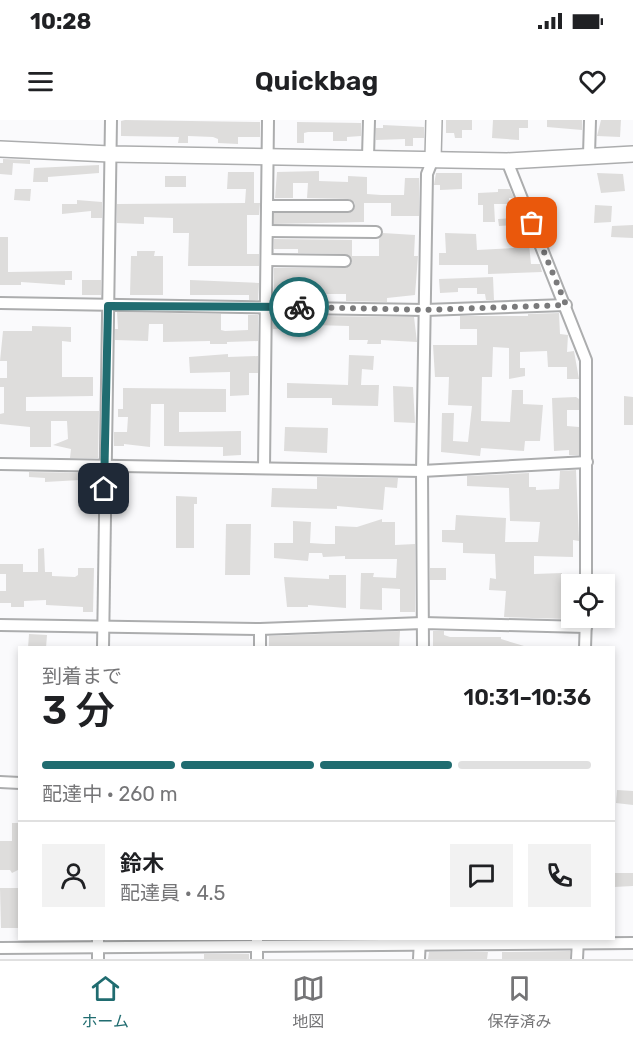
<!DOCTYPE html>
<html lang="ja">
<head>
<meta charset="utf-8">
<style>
	:root { --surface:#fff; --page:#f2f2f2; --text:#202124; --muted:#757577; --line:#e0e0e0; --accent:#206c70 }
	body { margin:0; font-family:Rubik,"Noto Sans JP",sans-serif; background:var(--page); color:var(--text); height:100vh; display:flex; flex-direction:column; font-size:22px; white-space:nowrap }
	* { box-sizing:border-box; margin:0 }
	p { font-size:20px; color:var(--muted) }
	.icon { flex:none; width:33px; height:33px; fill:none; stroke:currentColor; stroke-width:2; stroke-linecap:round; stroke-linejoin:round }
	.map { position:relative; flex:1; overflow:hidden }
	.drawer { position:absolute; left:18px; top:526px; width:597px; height:294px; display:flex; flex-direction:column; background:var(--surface); border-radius:0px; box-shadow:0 3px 9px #0003 }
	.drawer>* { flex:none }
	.fabs { position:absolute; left:561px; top:454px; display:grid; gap:12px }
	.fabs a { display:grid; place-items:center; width:54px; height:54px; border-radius:0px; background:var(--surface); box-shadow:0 3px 9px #0003; font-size:30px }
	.pin { position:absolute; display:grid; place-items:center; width:51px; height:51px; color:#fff; margin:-26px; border-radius:12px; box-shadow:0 3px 9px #0006 }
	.courier { position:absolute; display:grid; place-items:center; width:60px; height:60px; margin:-30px; border:4px solid #206c70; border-radius:50%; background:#fff; color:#222; box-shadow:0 2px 8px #0007 }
	.summary em { font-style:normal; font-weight:600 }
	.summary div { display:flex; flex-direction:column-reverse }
	.summary { display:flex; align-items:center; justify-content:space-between; height:102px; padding:0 24px }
	h1 { font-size:39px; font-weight:600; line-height:45px }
	.bar { display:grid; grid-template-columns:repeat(4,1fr); gap:9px 6px; align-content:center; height:72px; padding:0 24px }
	.bar i { height:8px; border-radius:4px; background:var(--line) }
	.bar .active { background:var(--accent) }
	.bar p { grid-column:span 4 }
	.line { display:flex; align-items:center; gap:15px; padding:0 24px; border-top:2px solid var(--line) }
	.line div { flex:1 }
	.round { display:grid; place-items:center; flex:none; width:63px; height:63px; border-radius:0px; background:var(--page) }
	.status { display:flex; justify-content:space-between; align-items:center; height:42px; padding:0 30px; background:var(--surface); direction:ltr }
	.status svg { height:16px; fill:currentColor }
	header { display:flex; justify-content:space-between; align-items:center; height:78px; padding:0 24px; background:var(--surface); font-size:27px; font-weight:600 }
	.dock { display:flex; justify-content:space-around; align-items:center; height:84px; border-top:2px solid var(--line); background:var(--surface); font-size:16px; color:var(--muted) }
	.dock a { display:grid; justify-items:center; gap:3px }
	.dock .active { color:var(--accent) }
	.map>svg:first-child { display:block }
	.building { fill:#dedddc }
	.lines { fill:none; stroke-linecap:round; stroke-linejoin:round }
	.street-casing { stroke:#acadae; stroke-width:14 }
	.secondary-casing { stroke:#acadae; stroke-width:18 }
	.street { stroke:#fff; stroke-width:10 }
	.secondary { stroke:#fff; stroke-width:15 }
	.done { stroke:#7a7a7b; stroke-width:6; stroke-dasharray:0 10.8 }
	.route { stroke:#206c70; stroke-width:8 }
</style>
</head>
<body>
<div class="status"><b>10:28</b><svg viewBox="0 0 49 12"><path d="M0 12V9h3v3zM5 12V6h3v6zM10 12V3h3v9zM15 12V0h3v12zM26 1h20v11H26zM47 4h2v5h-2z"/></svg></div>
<header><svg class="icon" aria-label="menu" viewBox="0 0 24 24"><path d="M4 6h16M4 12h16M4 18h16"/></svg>Quickbag<svg class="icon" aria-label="heart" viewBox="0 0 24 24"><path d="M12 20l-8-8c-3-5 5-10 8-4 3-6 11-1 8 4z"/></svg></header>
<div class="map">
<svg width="633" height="839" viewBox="0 0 633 839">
	<rect width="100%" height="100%" fill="#fafafc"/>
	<!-- building -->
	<g class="building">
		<path d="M125 0 260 2V17H238V24L218 23V19L213 17 188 16V23H178L179 17 121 16V1Z"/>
		<path d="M446 0H472V10H462V18H455L454 13H446Z"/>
		<path d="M493 0H528V8H519V20L492 18Z"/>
		<path d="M547 0H582V10L547 7Z"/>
		<path d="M601 0H621L620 17 597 16Z"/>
		<path d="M297 2 361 3V16L347 17V21H333V12H308L304 13V23H297Z"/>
		<path d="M383 5 424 7V18H413V26H405V19L376 20V8H383Z"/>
		<path d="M3 39 30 40V44L13 43 12 55 0 54V43H3Z"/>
		<path d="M99 45V53L48 57V62H33L34 48Z"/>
		<path d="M319 51V61L348 62V56L367 57V74L381 75H404L405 58H419V96H391V83H364V102L274 104V93H348L354 90 355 83 349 79 307 78 308 63H293V78H275L277 52Z"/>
		<path d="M228 52H254V83H260L259 95H247V134H259V146H188L189 113H173V98L144 97V104L117 103V84L245 83 246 69H227Z"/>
		<path d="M436 53H462V69L440 70V65H434Z"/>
		<path d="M597 53 623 54 625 71 601 73Z"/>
		<rect x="165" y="56" width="21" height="11"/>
		<path d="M15 69H31L30 81 14 80Z"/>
		<path d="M498 69H510L514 78H509V84H494L495 102H483V85H478V73L498 72Z"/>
		<path d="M77 80 102 82V100V98H91V91L62 94V84H77Z"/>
		<path d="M595 85 612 86 611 102 594 103Z"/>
		<path d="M514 95H520L528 114 531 144H540L542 152 488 154V145H439V133H446L445 113 476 114 477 130 514 128V105L499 106 498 99 514 98Z"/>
		<path d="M633 105V118L611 117 612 106Z"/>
		<path d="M383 113 415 115 414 136H418L415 175 387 178V182L346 181V174H274V148H345L351 145 352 141 345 134 298 133V129H274V119L352 120V136H379V119Z"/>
		<path d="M0 117H8V152L72 151V160H65V165L21 162V165H0Z"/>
		<path d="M137 131H155L154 136H163V175H130L131 136H137Z"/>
		<path d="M493 157 494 180H486L485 174H477V168H458V172L440 173 439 159Z"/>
		<rect x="82" y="160" width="19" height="15"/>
		<path d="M190 160 259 163 258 180H249V175H190Z"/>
		<path d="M117 192 221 194V210L225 211 248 210V195H258V221L227 222V224H210V221L163 222V204H149L148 221 115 220V209H118Z"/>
		<path d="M559 193 560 214 568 215 567 232 574 231 579 259H567V247H548L547 231 520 232V248H525V256L509 259V228L493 227 492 257H482L481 301 510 302 512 270H523V284L543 285 540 321H525L524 331 481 328 480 336 441 332 442 293H454L453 321 468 322 472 286 448 285 449 257H435L433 225H477V209H460V196H528V194Z"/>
		<path d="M273 195H292V208L273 209Z"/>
		<path d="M313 196 414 197 417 222 381 220V224H367L368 220H349V206L313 205Z"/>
		<path d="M32 206 71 207V222L62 221V257H93V276L26 277V291H99L98 338H70L71 329 53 325 68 319 67 301H51V327H30V307L0 304V294L4 293V267H0V258H7V241H0L3 211H32Z"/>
		<path d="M228 234V237L258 236V253H249V275L230 276V252L190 253 189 237Z"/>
		<path d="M349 235 374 236 373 250 362 249 361 265H379L378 286 332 285V278H287V263L348 265Z"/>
		<path d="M393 266 413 267 415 303 394 302Z"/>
		<path d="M123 268 226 269V292H179V312L241 311V335L223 336V327L164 326V284H151L150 327 124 324V326H114V312H127L128 297H118V289H123Z"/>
		<path d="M624 276 633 277V305H624Z"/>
		<path d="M576 277 579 279V290H567V306L579 307V335H569V330L554 331 552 278Z"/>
		<path d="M285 307 328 308 327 333 284 331Z"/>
		<path d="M576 350 579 421 573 420V437L534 436V454L562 453V456H579V465H570L572 491H567V499L504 497 506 471 489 470 490 458 496 459 495 434 463 433V423L442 422V410H455L456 395 506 398 505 422H538L540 402 510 401 509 368 467 366V356L529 353V367H536V370L559 369 560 351Z"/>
		<path d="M29 352 98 353V359L45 362V358L29 357Z"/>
		<path d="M317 357 398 358 397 368 385 367 383 390 337 386V389L271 387 272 368 317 369Z"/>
		<path d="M176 376 197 377V384H194V428H176Z"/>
		<path d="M382 399V402H395V425L415 424V492H400V469L382 468V490L360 489 361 453H374L373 457 396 458 397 439H345V436L323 437 322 433H309L308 441 274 438V423H293V401L311 402 310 423 325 424H335V406L357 407Z"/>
		<path d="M226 404H251L250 455H225Z"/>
		<path d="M44 428 45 452H52V456L75 457 78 455V448H94L93 492H83V487L46 485V480L24 481V487H11V483H0V471H6V454H0V444H23V452H38V429Z"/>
		<rect x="430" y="448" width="16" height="12"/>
		<path d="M329 455H346V488L308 485V487H287L284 457 329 459Z"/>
		<path d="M400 511 399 528H269V516Z"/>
		<path d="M433 511H444V515L450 517H501V519L524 526V528H433Z"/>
		<path d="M29 514 47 515 46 528H28Z"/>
		<path d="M617 670 633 671V685L616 683Z"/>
		<path d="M12 703H20V749L12 753 10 750H0V721H12Z"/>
		<path d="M614 753H633V766L614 767Z"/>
		<path d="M0 768H20V808H1Z"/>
		<path d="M570 831V839H502V832Z"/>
		<path d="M429 832H488L487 839H428Z"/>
		<rect x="204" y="834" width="45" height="5"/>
	</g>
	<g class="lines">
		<!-- street casing -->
		<g class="street-casing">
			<g id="street">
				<path d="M589 35 590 0"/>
				<path d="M368 37 369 0"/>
				<path d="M507 41 586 240V465"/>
				<path d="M267 86H348"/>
				<path d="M267 111 376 112"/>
				<path d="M267 140 345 141"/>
				<path d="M0 183 425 190 566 185"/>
				<path d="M0 344 422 351 587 342"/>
				<path d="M264 348 268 0"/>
				<path d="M0 505 260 509 423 503 586 507"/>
				<path d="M103 528 111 0"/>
				<path d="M260 528V509"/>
				<path d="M423 528 422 351 427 54 433 39"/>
				<path d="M585 528 586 498"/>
				<path d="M0 662 20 663"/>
				<path d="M98 819V839"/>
				<path d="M0 828 633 823"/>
				<path d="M257 839V819"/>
				<path d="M419 839 420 819"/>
				<path d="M577 839 578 819"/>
			</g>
		</g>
		<!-- secondary casing -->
		<g class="secondary-casing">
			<g id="secondary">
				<path d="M0 29 110 34 507 41 633 34"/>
				<path d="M433 39 434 0"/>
			</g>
		</g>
		<!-- street -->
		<use href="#street" class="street"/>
		<!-- secondary -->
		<use href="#secondary" class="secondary"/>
	</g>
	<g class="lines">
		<!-- done -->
		<path class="done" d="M299 187 425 190 566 185 532 103"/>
		<!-- route -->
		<path class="route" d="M104 369 108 186 299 187"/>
	</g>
</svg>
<div class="fabs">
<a><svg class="icon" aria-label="locate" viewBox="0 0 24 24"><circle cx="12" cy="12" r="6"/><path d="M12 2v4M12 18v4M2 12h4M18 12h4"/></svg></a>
</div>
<div class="pin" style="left:532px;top:103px;background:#ea580c"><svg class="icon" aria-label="bag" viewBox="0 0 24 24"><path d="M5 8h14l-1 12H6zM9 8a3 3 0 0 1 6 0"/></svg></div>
<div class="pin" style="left:104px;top:369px;background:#1f2937"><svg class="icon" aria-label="home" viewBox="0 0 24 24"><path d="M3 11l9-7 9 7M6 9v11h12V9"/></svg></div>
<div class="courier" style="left:299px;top:187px"><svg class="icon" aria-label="bike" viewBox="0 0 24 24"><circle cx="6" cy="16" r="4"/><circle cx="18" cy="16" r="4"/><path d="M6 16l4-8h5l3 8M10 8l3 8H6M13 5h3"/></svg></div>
<section class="drawer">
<div class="summary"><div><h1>3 分</h1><p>到着まで</p></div><em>10:31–10:36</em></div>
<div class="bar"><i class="active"></i><i class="active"></i><i class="active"></i><i></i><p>配達中 · 260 m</p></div>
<div class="line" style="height:108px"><a class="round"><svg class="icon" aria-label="person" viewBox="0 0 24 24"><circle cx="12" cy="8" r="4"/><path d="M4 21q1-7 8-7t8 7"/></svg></a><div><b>鈴木</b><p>配達員 · 4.5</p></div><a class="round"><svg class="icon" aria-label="chat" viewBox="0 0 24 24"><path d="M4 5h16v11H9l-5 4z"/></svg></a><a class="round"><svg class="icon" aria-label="phone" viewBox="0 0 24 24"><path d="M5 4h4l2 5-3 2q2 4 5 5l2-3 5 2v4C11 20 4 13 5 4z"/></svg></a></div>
</section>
</div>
<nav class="dock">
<a class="active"><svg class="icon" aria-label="home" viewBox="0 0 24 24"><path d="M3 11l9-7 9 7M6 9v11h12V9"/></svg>ホーム</a>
<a><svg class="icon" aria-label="map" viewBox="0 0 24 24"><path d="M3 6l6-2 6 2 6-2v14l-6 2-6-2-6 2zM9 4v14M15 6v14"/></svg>地図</a>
<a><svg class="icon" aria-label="saved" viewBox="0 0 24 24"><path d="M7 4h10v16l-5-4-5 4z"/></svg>保存済み</a>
</nav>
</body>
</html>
